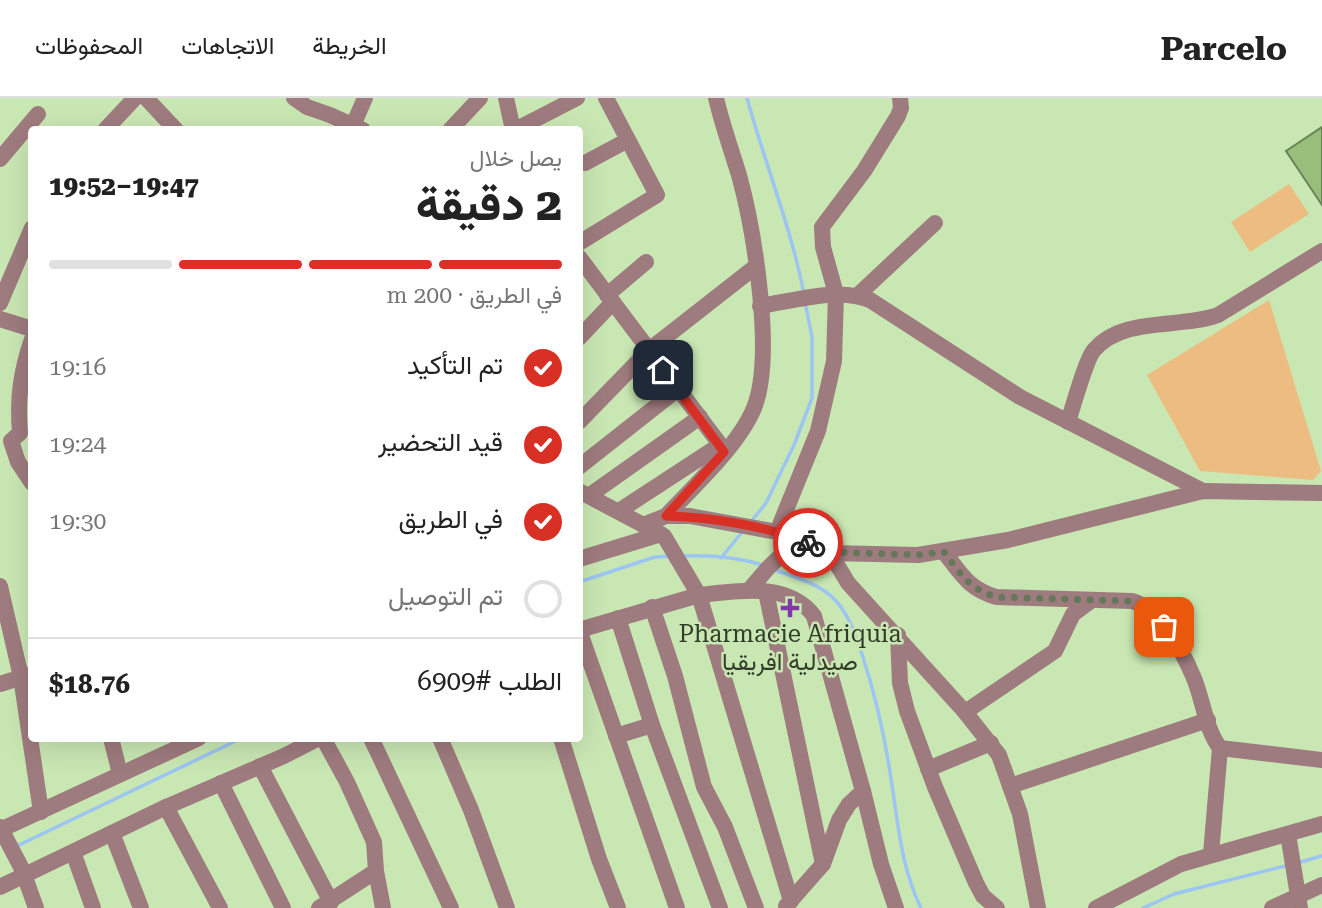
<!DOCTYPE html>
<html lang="ar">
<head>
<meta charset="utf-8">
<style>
	:root { --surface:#fff; --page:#f2f2f2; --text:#222; --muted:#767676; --line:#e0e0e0; --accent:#d93025 }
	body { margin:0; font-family:"Roboto Serif",Vazirmatn,serif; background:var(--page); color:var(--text); direction:rtl; height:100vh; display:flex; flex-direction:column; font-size:26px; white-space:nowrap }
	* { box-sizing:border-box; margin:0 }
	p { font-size:23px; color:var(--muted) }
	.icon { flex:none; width:38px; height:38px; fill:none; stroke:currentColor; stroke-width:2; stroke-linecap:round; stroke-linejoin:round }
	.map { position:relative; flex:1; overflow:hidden; direction:ltr }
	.sheet { position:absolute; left:28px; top:28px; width:555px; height:616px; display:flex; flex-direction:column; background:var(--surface); border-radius:7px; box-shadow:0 7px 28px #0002; direction:rtl }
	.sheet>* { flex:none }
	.pin { position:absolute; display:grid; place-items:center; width:60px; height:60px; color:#fff; margin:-30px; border-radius:14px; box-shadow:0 4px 10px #0006 }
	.courier { position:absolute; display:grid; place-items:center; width:70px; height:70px; margin:-35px; border:5px solid #d93025; border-radius:50%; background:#fff; color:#222; box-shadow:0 2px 9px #0007 }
	.summary em { font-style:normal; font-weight:800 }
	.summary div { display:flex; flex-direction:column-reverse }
	.summary { display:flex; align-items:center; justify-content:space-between; height:119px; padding:0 21px }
	h1 { font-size:46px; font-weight:800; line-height:52px }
	.bar { display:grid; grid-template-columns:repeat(4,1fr); gap:10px 7px; align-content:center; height:84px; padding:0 21px }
	.bar i { height:9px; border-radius:5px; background:var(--line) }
	.bar .selected { background:var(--accent) }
	.bar p { grid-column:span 4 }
	.line { display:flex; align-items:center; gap:18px; padding:0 21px; border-top:2px solid var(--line) }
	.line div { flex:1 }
	ol { padding:0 21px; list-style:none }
	li { display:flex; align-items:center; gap:21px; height:77px }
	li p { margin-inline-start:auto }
	li .icon { padding:7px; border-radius:50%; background:var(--accent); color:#fff; stroke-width:4 }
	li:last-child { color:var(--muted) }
	li i { width:38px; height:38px; border:4px solid var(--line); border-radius:50% }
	header { display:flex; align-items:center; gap:42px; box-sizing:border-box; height:98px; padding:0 35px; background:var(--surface); border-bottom:2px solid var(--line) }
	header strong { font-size:33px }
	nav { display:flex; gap:38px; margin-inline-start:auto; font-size:24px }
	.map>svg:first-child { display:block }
	.green { fill:#ecbc80 }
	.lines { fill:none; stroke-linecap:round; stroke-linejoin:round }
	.stream { stroke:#9cc5f3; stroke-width:3.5 }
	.building { fill:#99be7c; stroke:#6a8555; stroke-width:2 }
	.minor { stroke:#9e7b7e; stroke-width:16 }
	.done { stroke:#667859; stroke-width:7; stroke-dasharray:0 12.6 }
	.route { stroke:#d93025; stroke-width:9 }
	.poi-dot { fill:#8337a8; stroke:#c9e7b3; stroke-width:2.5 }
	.labels { text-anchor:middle; stroke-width:5; stroke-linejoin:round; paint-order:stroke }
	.poi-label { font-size:24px; fill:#313d28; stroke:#c9e7b3 }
</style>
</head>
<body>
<header>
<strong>Parcelo</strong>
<nav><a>الخريطة</a><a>الاتجاهات</a><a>المحفوظات</a></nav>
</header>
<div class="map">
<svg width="1322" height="810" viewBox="0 0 1322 810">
	<rect width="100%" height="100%" fill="#c9e7b3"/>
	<!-- green -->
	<g class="green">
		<path d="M1289 86 1309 116 1250 154 1231 124Z"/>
		<path d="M1269 202 1321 373 1313 382 1200 373 1147 277Z"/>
	</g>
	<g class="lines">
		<!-- stream -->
		<g class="stream">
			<path d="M747 0C765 66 791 129 804 196"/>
			<path d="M750 425 766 405 794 347 812 300V239L805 204"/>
			<path d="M683 458C710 457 739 459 765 468"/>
			<path d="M721 460 743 433"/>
			<path d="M775 472C796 480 821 486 836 503 849 517 856 538 862 556 875 596 885 639 891 681 898 724 901 770 921 810"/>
			<path d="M579 484 655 459 672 458"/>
			<path d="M17 748 242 640"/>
			<path d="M1297 765 1322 758"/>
			<path d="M1143 810 1174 796 1289 767"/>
		</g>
	</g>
	<!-- building -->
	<path class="building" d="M1322 29V107L1286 53Z"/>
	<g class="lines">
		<!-- minor -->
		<g class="minor">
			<path d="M146 0 176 32"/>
			<path d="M294 0 307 9 330 17 363 32"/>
			<path d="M506 0 513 32"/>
			<path d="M105 32 135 0"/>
			<path d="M351 32 365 0"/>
			<path d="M450 32 480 0"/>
			<path d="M515 32 577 0"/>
			<path d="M0 61 38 16"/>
			<path d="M579 65H585L628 42"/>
			<path d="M579 145 657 97 606 0"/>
			<path d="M579 159 725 353"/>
			<path d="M607 197 646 164"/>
			<path d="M858 197 935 125"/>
			<path d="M0 205 32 130"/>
			<path d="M760 208C793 203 839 189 870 202L1020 299 1203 393"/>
			<path d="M0 221 32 231"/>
			<path d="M579 240 613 204"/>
			<path d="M32 241C21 273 17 300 20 335L11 343 18 364 32 385"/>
			<path d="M579 324 649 252 755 169"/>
			<path d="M1068 324C1073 309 1086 261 1094 252 1123 218 1180 231 1218 217L1322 153"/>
			<path d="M579 369 678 291"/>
			<path d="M579 393 664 438 699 497C737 493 788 483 814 518L863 693 881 766 896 810"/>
			<path d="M590 397 700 319"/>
			<path d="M619 413 720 347"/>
			<path d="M666 418C693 389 739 347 754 310 775 258 754 132 739 77 731 51 722 26 716 0"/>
			<path d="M643 427 666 418H690L777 434 818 333 834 263 836 196 823 149 822 129 864 73 898 18 901 10 900 0"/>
			<path d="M777 434 830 455 918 457 1008 442 1203 393 1322 395"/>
			<path d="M944 454C962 477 968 490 996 499L1132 503C1160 511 1182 552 1193 578 1203 600 1205 631 1220 650L1322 662"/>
			<path d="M830 455 848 485 965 614 999 657 1020 716 1038 810"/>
			<path d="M579 461 661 436"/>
			<path d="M0 488 21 579 41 714"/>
			<path d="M749 492 768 470 798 441"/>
			<path d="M766 494 823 766"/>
			<path d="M652 509 675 578 704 689 725 729 756 810"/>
			<path d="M618 520 652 627 720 810"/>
			<path d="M579 532 699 497 791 803"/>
			<path d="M579 532 677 810"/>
			<path d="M898 537 900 585 907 613 935 689 976 785 983 798 997 810"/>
			<path d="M0 586 32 576"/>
			<path d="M965 614 1055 553 1073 516 1092 502"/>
			<path d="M616 638 652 627"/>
			<path d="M111 640 120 676"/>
			<path d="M323 640 347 684 374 744 376 773 383 810"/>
			<path d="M371 640 451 810"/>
			<path d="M440 640 471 712 507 810"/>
			<path d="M561 640 599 761 618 810"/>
			<path d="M260 668 331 804"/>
			<path d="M928 671 991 645"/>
			<path d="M221 685 283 810"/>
			<path d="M1010 688 1208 622"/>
			<path d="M166 709 220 810"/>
			<path d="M0 729 22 771 36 810"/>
			<path d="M0 732 199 640"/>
			<path d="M112 735 141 810"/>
			<path d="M1288 736 1300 810"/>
			<path d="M73 754 93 810"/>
			<path d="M1211 756 1220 650"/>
			<path d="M0 789 166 709 284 658 319 640"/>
			<path d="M786 808 823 766 839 722 849 706 863 693"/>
			<path d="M319 810 376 773"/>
			<path d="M1096 810 1181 766 1322 726"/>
			<path d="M1272 810 1322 787"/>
		</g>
	</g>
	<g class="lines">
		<!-- done -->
		<path class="done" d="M808 445 830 454 918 457 944 454C962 477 968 490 996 499L1132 503C1148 508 1155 515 1164 529"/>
		<!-- route -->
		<path class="route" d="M663 272 724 354 666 418C710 419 767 428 808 445"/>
	</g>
	<!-- markers -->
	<path class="poi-dot" d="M786.5 499.5h7v7h7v7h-7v7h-7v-7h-7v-7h7z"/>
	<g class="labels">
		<!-- poi labels -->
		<g class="poi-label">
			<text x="790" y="544">Pharmacie Afriquia<tspan x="790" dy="28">صيدلية افريقيا</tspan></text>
		</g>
	</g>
</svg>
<div class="pin" style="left:1164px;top:529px;background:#ea580c"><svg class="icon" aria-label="bag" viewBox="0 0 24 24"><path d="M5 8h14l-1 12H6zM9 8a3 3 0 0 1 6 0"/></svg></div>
<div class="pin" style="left:663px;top:272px;background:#1f2937"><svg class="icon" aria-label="home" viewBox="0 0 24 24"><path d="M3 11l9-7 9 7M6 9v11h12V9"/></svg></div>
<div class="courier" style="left:808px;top:445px"><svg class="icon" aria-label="bike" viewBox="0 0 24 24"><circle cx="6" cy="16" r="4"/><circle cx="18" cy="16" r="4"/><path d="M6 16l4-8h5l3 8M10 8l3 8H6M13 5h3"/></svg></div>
<section class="sheet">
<div class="summary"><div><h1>2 دقيقة</h1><p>يصل خلال</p></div><em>19:47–19:52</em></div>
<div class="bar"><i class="selected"></i><i class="selected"></i><i class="selected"></i><i></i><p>في الطريق · 200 m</p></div>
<ol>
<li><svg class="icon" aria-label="check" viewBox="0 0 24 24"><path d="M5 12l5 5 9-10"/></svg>تم التأكيد<p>19:16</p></li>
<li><svg class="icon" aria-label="check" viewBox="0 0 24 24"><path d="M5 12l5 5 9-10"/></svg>قيد التحضير<p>19:24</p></li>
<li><svg class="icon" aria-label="check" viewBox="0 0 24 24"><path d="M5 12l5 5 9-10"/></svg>في الطريق<p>19:30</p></li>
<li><i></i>تم التوصيل</li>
</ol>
<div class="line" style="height:91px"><div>الطلب #6909</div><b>$18.76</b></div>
</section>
</div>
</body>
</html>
